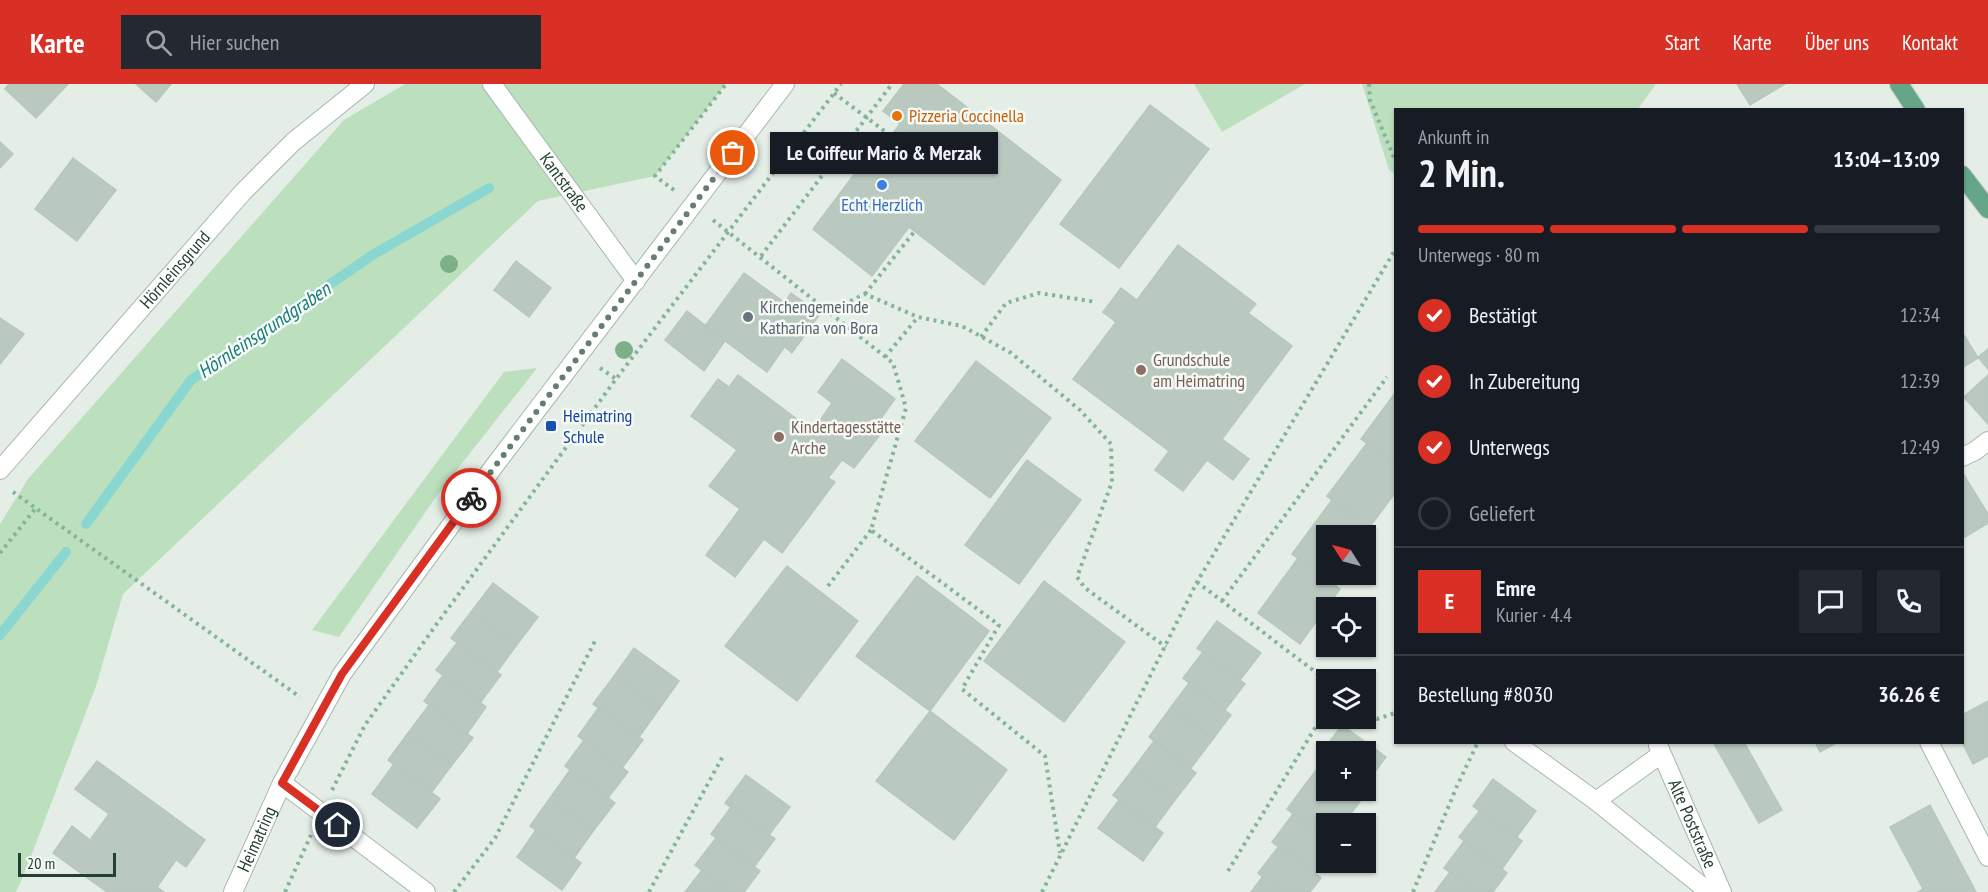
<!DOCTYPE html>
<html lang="de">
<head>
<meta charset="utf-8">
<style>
	:root { --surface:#171b24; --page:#242831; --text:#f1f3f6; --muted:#9ea1a6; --line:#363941; --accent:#d93025 }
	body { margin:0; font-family:"PT Sans Narrow",sans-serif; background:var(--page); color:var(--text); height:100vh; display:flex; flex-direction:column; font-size:22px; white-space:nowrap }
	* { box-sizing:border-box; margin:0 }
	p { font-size:20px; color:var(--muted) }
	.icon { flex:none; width:33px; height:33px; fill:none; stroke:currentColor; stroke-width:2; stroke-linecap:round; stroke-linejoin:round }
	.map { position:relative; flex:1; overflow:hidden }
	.details { position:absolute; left:1394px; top:24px; width:570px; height:636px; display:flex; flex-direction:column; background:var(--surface); border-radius:0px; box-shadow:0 2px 4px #0004 }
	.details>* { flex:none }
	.needle { width:39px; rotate:306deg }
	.tools { position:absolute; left:1316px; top:441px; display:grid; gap:12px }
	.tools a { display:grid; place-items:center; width:60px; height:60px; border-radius:0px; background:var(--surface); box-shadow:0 2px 4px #0004; font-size:30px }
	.scale { position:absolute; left:18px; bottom:15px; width:98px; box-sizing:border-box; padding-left:6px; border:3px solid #224132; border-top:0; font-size:16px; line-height:21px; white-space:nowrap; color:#224132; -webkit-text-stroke:4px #f5faf7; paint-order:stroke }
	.pin { position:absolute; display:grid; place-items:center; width:51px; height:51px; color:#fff; margin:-26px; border:3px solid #fff; border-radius:50%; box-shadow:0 2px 6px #0007 }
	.courier { position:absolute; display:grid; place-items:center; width:60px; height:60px; margin:-30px; border:4px solid #d93025; border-radius:50%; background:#fff; color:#222; box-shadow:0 2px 8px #0007 }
	.bubble { position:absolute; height:42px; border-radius:0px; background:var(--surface); box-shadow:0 2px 4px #0004; font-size:20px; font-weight:700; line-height:42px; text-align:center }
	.overview em { font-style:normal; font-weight:700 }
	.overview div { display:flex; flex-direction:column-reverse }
	.overview { display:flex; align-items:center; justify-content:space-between; height:102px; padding:0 24px }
	h1 { font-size:39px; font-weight:700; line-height:45px }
	.bar { display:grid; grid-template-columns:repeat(4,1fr); gap:9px 6px; align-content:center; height:72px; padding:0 24px }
	.bar i { height:8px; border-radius:4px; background:var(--line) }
	.bar .active { background:var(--accent) }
	.bar p { grid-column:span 4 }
	.line { display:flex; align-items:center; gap:15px; padding:0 24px; border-top:2px solid var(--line) }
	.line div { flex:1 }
	.round { display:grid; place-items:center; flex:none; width:63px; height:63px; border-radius:0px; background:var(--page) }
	ol { padding:0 24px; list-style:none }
	li { display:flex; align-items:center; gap:18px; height:66px }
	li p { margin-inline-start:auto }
	li .icon { padding:6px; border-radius:50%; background:var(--accent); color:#fff; stroke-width:4 }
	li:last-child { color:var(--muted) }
	li i { width:33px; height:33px; border:3px solid var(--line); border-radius:50% }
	header { display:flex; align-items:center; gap:36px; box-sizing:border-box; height:84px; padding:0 30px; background:var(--accent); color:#fff }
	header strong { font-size:28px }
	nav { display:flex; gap:33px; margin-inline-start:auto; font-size:21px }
	.search { width:420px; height:54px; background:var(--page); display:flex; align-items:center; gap:15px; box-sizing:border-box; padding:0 21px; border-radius:0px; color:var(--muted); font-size:22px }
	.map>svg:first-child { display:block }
	.green { fill:#bce0be }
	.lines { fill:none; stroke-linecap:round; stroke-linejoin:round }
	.stream { stroke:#8ad6d1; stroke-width:10 }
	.building { fill:#b9c9c0; stroke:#b6c8bd; stroke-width:1.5 }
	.minor-casing { stroke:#a6b7ad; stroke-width:20 }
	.major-casing { stroke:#c1cac6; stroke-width:20 }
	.path { stroke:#83b49a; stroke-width:4; stroke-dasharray:3 4.5; stroke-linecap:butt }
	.minor { stroke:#fff; stroke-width:18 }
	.major { stroke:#66a688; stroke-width:18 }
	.tree { fill:#7eaf87 }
	.done { stroke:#667e71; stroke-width:6; stroke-dasharray:0 10.8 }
	.route { stroke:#d93025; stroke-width:8 }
	.food-dot { fill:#e8710a; stroke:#f5faf7; stroke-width:2 }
	.shop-dot { fill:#3f7fe0; stroke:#f5faf7; stroke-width:2 }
	.worship-dot { fill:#6b7280; stroke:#f5faf7; stroke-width:2 }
	.education-dot { fill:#8d6e63; stroke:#f5faf7; stroke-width:2 }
	.transit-dot { fill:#1a4fb4; stroke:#f5faf7; stroke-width:2 }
	.labels { text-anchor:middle; stroke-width:5; stroke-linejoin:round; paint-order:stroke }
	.food-label { font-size:18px; fill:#c56008; stroke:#f5faf7; text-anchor:start }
	.street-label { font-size:18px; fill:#224132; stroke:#f5faf7 }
	.shop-label { font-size:18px; fill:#366cbe; stroke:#f5faf7 }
	.worship-label { font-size:18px; fill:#5b616d; stroke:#f5faf7; text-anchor:start }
	.education-label { font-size:18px; fill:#785e54; stroke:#f5faf7; text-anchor:start }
	.transit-label { font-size:18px; fill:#164399; stroke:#f5faf7; text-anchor:start }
	.water-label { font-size:20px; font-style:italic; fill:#187b77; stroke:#f5faf7 }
</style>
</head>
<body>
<header>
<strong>Karte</strong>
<div class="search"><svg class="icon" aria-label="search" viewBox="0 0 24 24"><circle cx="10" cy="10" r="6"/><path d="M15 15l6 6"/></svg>Hier suchen</div>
<nav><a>Start</a><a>Karte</a><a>Über uns</a><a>Kontakt</a></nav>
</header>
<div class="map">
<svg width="1988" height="808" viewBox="0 0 1988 808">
	<rect width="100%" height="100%" fill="#e4eee7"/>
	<!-- green -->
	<g class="green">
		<path d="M405 0H726L655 92 538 117 123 510 96 602 25 788 16 808H0V440L28 395 344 36Z"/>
		<path d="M1194 0H1305L1222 48Z"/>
		<path d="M1362 0H1656L1638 25 1395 26V90L1389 86Z"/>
		<path d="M537 284 438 410 339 553 312 546 504 288Z"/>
	</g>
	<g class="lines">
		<!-- stream -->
		<g class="stream">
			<path d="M86 440 191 296 374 170 489 104"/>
			<path d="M0 551 66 468"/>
		</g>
	</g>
	<!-- building -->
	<g class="building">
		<path d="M9 0H68L36 34 5 5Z"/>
		<path d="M136 0H171L156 18Z"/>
		<path d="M904 0H937L1061 96 984 201 909 143 872 192 813 145 874 64 879 68 900 40 883 27Z"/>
		<path d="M1737 0H1785L1750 21Z"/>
		<path d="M1150 21 1209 65 1119 184 1060 140Z"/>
		<path d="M0 58 13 70 0 84Z"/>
		<path d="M73 74 116 106 77 157 35 125Z"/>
		<path d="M1178 161 1256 220 1248 229 1292 262 1222 355 1249 375 1233 396 1207 376 1183 407 1155 386 1169 367 1073 295 1116 238 1103 228 1121 204 1137 216Z"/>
		<path d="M516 177 551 204 529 233 494 206Z"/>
		<path d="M744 189 792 224 774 248 788 258 767 288 705 242Z"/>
		<path d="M791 209 820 230 792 269 785 263 788 258 774 248 792 224 784 219Z"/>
		<path d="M687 227 725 257 704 287 665 256Z"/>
		<path d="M0 234 24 250 0 280Z"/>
		<path d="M1964 251 1978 274 1962 284V252Z"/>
		<path d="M1988 265V285L1978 273Z"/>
		<path d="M842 275 895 315 872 347 879 352 854 384 842 376 828 394 835 398 782 469 764 455 735 493 706 471 740 425 709 402 737 366 691 332 718 295 729 303 738 291 813 347 832 319 818 308Z"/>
		<path d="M976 277 1051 334 990 414 915 357Z"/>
		<path d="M1988 291V340L1964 313Z"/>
		<path d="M1395 309V380L1361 355Z"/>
		<path d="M1367 359 1395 380V409L1369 444 1327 412Z"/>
		<path d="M1027 376 1081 416 1019 500 965 461Z"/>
		<path d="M1962 388 1988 430V439L1965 453 1962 448Z"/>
		<path d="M1332 416 1373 447 1365 458V452H1326V490H1340L1333 500 1292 470Z"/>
		<path d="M1298 474 1340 505 1300 560 1258 529Z"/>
		<path d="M787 482 858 537 797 617 725 562Z"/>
		<path d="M917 492 989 547 930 627 856 572Z"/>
		<path d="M1044 497 1125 558 1064 638 984 577Z"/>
		<path d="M493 499 538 533 516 562 471 528Z"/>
		<path d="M471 528 516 562 497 588 451 554Z"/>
		<path d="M1217 537 1261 569 1240 596 1197 564Z"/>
		<path d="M457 559 501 591 480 619 436 586Z"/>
		<path d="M634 564 679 597 659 625 614 592Z"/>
		<path d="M1203 568 1245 600 1225 626 1183 594Z"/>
		<path d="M443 591 486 623 467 650 424 617Z"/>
		<path d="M614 592 659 625 639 653 593 620Z"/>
		<path d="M1189 599 1231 631 1213 655 1171 623Z"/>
		<path d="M1988 617V672L1973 680 1962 658V631Z"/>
		<path d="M429 621 473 654 452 681 408 649Z"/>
		<path d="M599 623 643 656 622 684 578 652Z"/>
		<path d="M1171 623 1213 655 1191 684 1149 653Z"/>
		<path d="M930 627 1007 686 954 756 876 697Z"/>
		<path d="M1342 641 1386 673 1365 701V668H1326V672L1321 669Z"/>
		<path d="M408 649 452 681 431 709 388 676Z"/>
		<path d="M584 656 628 688 608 714 565 682Z"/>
		<path d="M1154 657 1196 689 1175 716 1133 685Z"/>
		<path d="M1713 658H1744L1782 726 1759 739Z"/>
		<path d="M1815 658H1838L1820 668Z"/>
		<path d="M1326 673V706H1365V701L1369 705 1350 731 1307 698Z"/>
		<path d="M97 677 205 756 186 783 176 776 157 803 164 808H107L53 769 72 742 90 756 109 730 75 705Z"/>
		<path d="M394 680 440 715 417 744 372 710Z"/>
		<path d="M1133 685 1175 716 1155 743 1113 711Z"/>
		<path d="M570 686 615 719 594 746 550 714Z"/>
		<path d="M746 691 790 723 769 751 725 719Z"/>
		<path d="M1493 695 1536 727 1516 754 1473 722Z"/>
		<path d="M1307 698 1350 731 1343 740H1326V755L1287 725Z"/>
		<path d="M550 714 594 746 574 774 530 742Z"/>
		<path d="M1119 716 1163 749 1143 777 1098 744Z"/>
		<path d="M1930 721 1976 808H1918L1923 805 1890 743Z"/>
		<path d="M731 723 775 755 754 783 711 750Z"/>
		<path d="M1480 726 1522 757 1502 785 1459 753Z"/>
		<path d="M1293 730 1326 755V774L1315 789 1272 758Z"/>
		<path d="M536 746 581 779 562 806 517 773Z"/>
		<path d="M716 754 760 787 744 808H731L695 781Z"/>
		<path d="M1464 757 1507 789 1493 808H1477L1444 784Z"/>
		<path d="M1279 762 1321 794 1310 808H1283L1258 789Z"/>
		<path d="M702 786 731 808H685Z"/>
		<path d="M1450 788 1477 808H1435Z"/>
		<path d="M1263 792 1283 808H1251Z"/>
	</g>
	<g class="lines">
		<!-- minor casing -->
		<g class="minor-casing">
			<g id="minor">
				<path id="s1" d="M492 0 636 197"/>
				<path d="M1962 373 1975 367 1988 357"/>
				<path id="s2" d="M0 386 243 108 293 58 365 0"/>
				<path d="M1514 658 1596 717 1660 671"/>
				<path d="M1929 658 1988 773"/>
				<path id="s3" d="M1658 661 1722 808"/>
				<path d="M282 699 426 808"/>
				<path d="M1596 717 1709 808"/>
				<path id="s4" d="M233 808 282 699 342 590 495 381 785 0"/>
			</g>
		</g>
		<!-- major casing -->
		<g class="major-casing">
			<g id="major">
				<path d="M1899 0 1916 26"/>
				<path d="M1962 91 1988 125"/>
			</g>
		</g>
		<!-- path -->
		<g class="path">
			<path d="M1369 0 1370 16 1395 76"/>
			<path d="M834 9 891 52"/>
			<path d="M674 106 655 92 726 0"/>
			<path d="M713 136 893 279 906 324 871 446 999 541 962 605 1045 672 1060 769"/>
			<path d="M761 172 892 0"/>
			<path d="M865 210 914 148"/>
			<path d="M830 227 865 210 918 233 962 242 1011 269 1080 326 1111 360 1112 398 1077 493 1085 504 1166 563"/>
			<path d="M981 253 1006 219 1039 209 1096 218"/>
			<path d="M885 273 918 233"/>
			<path d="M600 284 616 295"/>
			<path d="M13 408 300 613"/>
			<path d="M0 469 35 425"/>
			<path d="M1197 498 1326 596"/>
			<path d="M828 502 871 446"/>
			<path d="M1222 517 1387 293"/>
			<path d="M1365 625 1377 635 1395 629"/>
			<path d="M332 706 365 641 436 541 616 295 841 0"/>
			<path d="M1228 787 1326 626"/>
			<path d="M285 808 311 751"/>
			<path d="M454 808 495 754 595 557"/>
			<path d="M649 808 723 672"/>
			<path d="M1042 808 1197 498 1395 166"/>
			<path d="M1413 808 1457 702 1478 658"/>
		</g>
		<!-- minor -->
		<use href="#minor" class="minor"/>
		<!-- major -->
		<use href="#major" class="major"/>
	</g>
	<!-- trees -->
	<g class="tree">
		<circle cx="449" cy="180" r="9"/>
		<circle cx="624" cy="266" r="9"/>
	</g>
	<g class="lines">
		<!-- done -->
		<path class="done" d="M471 414 733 69"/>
		<!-- route -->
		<path class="route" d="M338 741 282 699 342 590 471 414"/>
	</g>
	<!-- markers -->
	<circle class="food-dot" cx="897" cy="32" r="6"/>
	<circle class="shop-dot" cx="882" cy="101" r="6"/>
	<circle class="worship-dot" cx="748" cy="233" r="6"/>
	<g class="education-dot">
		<circle cx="1141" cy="286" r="6"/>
		<circle cx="779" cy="353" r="6"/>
	</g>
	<rect class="transit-dot" x="545" y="336" width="12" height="12" rx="3"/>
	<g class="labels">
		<!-- food labels -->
		<g class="food-label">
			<text x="909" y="38">Pizzeria Coccinella</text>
		</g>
		<!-- street labels -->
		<g class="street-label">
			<text dy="6" stroke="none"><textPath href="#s1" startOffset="122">Kantstraße</textPath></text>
			<text dy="6" stroke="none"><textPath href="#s2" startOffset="266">Hörnleinsgrund</textPath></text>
			<text dy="6" stroke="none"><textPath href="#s3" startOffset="86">Alte Poststraße</textPath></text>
			<text dy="6" stroke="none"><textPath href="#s4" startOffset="58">Heimatring</textPath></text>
		</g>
		<!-- shop labels -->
		<g class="shop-label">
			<text x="882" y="127">Echt Herzlich</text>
		</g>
		<!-- worship labels -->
		<g class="worship-label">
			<text x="760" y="229">Kirchengemeinde<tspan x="760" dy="21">Katharina von Bora</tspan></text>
		</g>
		<!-- education labels -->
		<g class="education-label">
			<text x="1153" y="282">Grundschule<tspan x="1153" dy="21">am Heimatring</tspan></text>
			<text x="791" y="349">Kindertagesstätte<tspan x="791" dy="21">Arche</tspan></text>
		</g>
		<!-- transit labels -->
		<g class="transit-label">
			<text x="563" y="338">Heimatring<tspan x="563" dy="21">Schule</tspan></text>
		</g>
		<!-- water labels -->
		<g class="water-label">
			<text transform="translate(264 246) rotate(-34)" y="7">Hörnleinsgrundgraben</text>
		</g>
	</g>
</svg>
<div class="tools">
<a><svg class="needle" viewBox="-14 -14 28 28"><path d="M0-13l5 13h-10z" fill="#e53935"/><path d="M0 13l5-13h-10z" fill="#9ea1a6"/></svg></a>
<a><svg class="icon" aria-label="locate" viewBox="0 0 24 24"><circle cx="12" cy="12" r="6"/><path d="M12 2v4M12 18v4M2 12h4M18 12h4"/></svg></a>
<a><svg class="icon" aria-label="layers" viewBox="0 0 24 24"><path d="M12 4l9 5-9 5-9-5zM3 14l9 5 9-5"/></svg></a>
<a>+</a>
<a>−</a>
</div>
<div class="scale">20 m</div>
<div class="pin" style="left:733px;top:69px;background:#ea580c"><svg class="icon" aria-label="bag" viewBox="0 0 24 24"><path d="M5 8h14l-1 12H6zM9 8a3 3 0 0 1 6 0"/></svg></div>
<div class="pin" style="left:338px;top:741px;background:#1f2937"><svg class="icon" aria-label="home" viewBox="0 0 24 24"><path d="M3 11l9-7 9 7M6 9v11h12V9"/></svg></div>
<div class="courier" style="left:471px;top:414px"><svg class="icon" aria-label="bike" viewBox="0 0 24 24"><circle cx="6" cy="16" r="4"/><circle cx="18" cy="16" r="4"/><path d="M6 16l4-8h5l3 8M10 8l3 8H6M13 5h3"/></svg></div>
<div class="bubble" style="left:770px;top:48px;width:228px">Le Coiffeur Mario &amp; Merzak</div>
<section class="details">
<div class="overview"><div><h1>2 Min.</h1><p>Ankunft in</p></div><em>13:04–13:09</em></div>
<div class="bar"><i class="active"></i><i class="active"></i><i class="active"></i><i></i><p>Unterwegs · 80 m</p></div>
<ol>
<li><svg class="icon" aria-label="check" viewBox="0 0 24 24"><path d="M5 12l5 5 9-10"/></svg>Bestätigt<p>12:34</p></li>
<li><svg class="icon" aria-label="check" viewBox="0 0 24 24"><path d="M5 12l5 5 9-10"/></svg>In Zubereitung<p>12:39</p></li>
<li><svg class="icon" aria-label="check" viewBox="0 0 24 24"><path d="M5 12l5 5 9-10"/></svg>Unterwegs<p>12:49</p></li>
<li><i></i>Geliefert</li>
</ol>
<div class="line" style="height:108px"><b class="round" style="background:var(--accent);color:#fff">E</b><div><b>Emre</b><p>Kurier · 4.4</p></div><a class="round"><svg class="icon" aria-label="chat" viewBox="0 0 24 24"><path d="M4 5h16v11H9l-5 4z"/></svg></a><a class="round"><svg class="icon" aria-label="phone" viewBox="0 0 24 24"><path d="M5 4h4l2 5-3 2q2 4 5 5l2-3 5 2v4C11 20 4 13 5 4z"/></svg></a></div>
<div class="line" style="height:78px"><div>Bestellung #8030</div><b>36.26 €</b></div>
</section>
</div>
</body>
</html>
